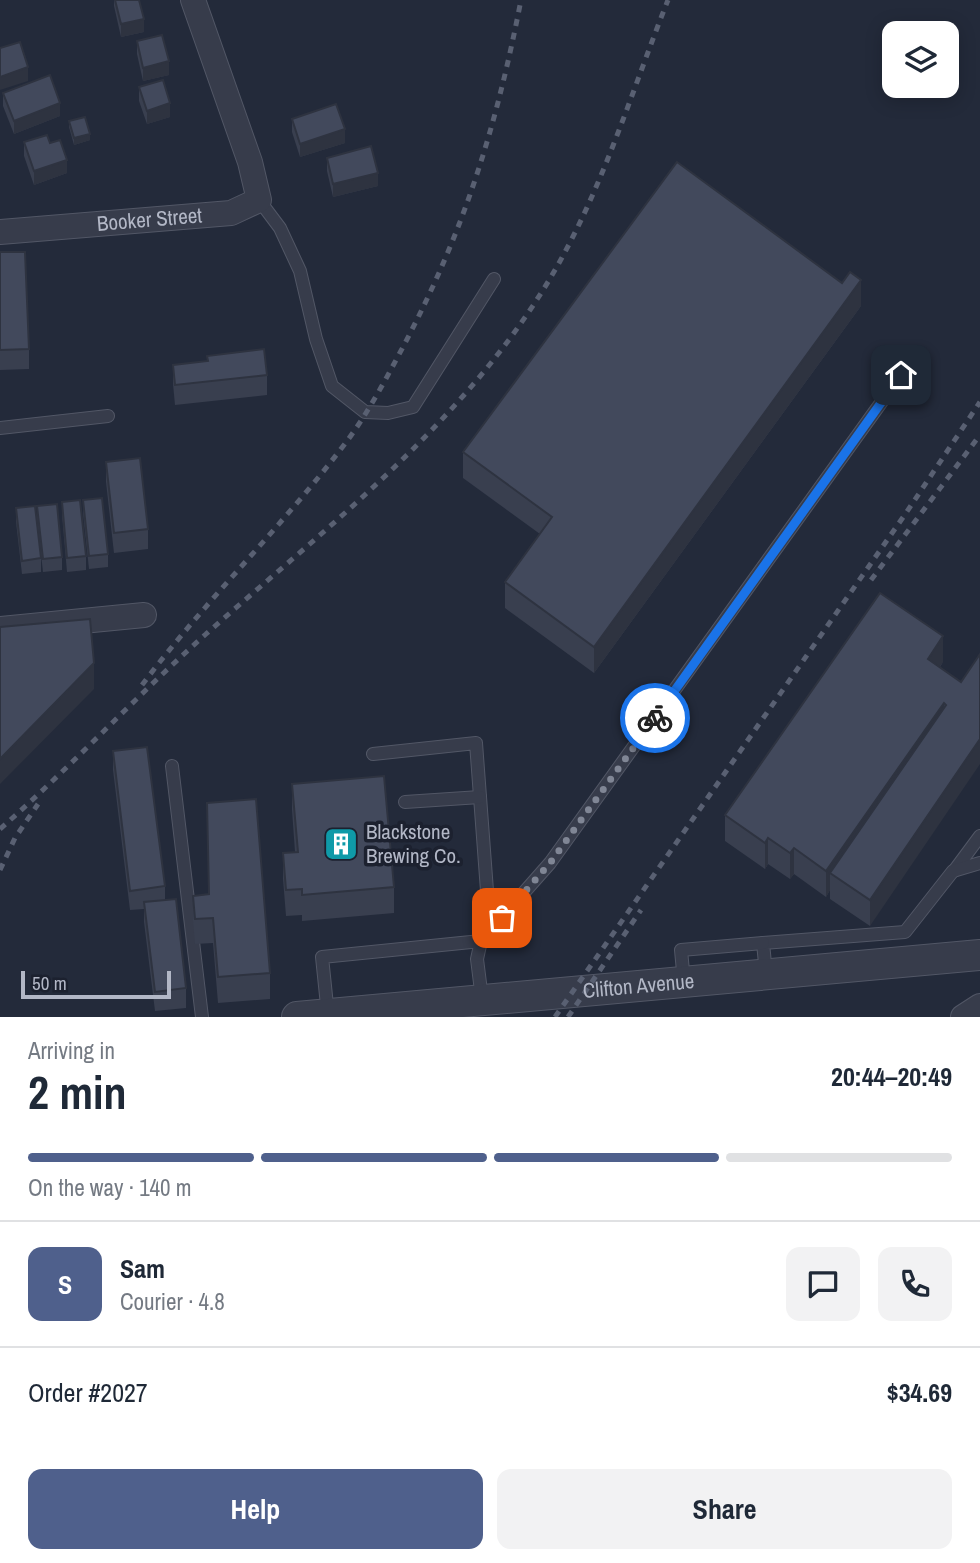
<!DOCTYPE html>
<html lang="en">
<head>
<meta charset="utf-8">
<style>
	:root { --surface:#fff; --page:#f2f2f3; --text:#1f2937; --muted:#747a83; --line:#e0e1e3; --accent:#4f608c }
	body { margin:0; font-family:"Archivo Narrow",sans-serif; background:var(--page); color:var(--text); height:100vh; display:flex; flex-direction:column; font-size:26px; white-space:nowrap }
	* { box-sizing:border-box; margin:0 }
	p { font-size:23px; color:var(--muted) }
	.icon { flex:none; width:38px; height:38px; fill:none; stroke:currentColor; stroke-width:2; stroke-linecap:round; stroke-linejoin:round }
	.map { position:relative; height:1017px; overflow:hidden }
	.details { display:flex; flex-direction:column; background:var(--surface); flex:1 }
	.details>* { flex:none }
	.buttons { position:absolute; left:882px; top:21px; display:grid; gap:14px }
	.buttons a { display:grid; place-items:center; width:77px; height:77px; border-radius:14px; background:var(--surface); box-shadow:0 4px 18px #0003; font-size:35px }
	.scale { position:absolute; left:21px; bottom:18px; width:150px; box-sizing:border-box; padding-left:7px; border:4px solid #b2b7c6; border-top:0; font-size:19px; line-height:24px; white-space:nowrap; color:#b2b7c6; -webkit-text-stroke:5px #1c212f; paint-order:stroke }
	.pin { position:absolute; display:grid; place-items:center; width:60px; height:60px; color:#fff; margin:-30px; border-radius:14px; box-shadow:0 4px 10px #0006 }
	.courier { position:absolute; display:grid; place-items:center; width:70px; height:70px; margin:-35px; border:5px solid #1a73e8; border-radius:50%; background:#fff; color:#222; box-shadow:0 2px 9px #0007 }
	.summary em { font-style:normal; font-weight:800 }
	.summary div { display:flex; flex-direction:column-reverse }
	.summary { display:flex; align-items:center; justify-content:space-between; height:119px; padding:0 28px }
	h1 { font-size:46px; font-weight:800; line-height:52px }
	.bar { display:grid; grid-template-columns:repeat(4,1fr); gap:10px 7px; align-content:center; height:84px; padding:0 28px }
	.bar i { height:9px; border-radius:5px; background:var(--line) }
	.bar .active { background:var(--accent) }
	.bar p { grid-column:span 4 }
	.line { display:flex; align-items:center; gap:18px; padding:0 28px; border-top:2px solid var(--line) }
	.line div { flex:1 }
	.round { display:grid; place-items:center; flex:none; width:74px; height:74px; border-radius:14px; background:var(--page) }
	.button { display:flex; gap:14px; margin-top:auto; padding:14px 28px }
	.button a { flex:1; height:80px; border-radius:14px; background:var(--accent); color:#fff; font-size:28px; font-weight:800; line-height:80px; text-align:center }
	.button a+a { background:var(--page); color:var(--text) }
	.map>svg:first-child { display:block }
	.lines { fill:none; stroke-linecap:round; stroke-linejoin:round }
	.service-casing { stroke:#525766; stroke-width:14 }
	.minor-casing { stroke:#525766; stroke-width:26 }
	.tertiary-casing { stroke:#525766; stroke-width:32 }
	.service { stroke:#373c4b; stroke-width:12 }
	.minor { stroke:#373c4b; stroke-width:24 }
	.tertiary { stroke:#373c4b; stroke-width:30 }
	.rail { stroke:#596072; stroke-width:5; stroke-dasharray:7 7; stroke-linecap:butt }
	.wall { fill:#393f4f }
	.shaded-wall { fill:#2e3340 }
	.building { fill:#42495c; stroke:#2e3340; stroke-width:2 }
	.done { stroke:#808695; stroke-width:7; stroke-dasharray:0 12.6 }
	.route { stroke:#1a73e8; stroke-width:9 }
	.labels { text-anchor:middle; stroke-width:7; stroke-linejoin:round; paint-order:stroke }
	.street-label { font-size:21px; fill:#b2b7c6; stroke:#1c212f }
	.poi-label { font-size:21px; fill:#b2b7c6; stroke:#1c212f; text-anchor:start }
</style>
</head>
<body>
<div class="map">
<svg width="980" height="1017" viewBox="0 0 980 1017">
	<rect width="100%" height="100%" fill="#232a3a"/>
	<g class="lines">
		<!-- service casing -->
		<g class="service-casing">
			<g id="service">
				<path d="M259 200 280 228 300 271 316 339 332 386 365 412 388 413 413 407 494 279"/>
				<path d="M0 428 108 416"/>
				<path d="M373 754 476 743 490 931"/>
				<path d="M172 766 202 1017"/>
				<path d="M405 802 480 797"/>
				<path d="M954 871 980 836"/>
				<path d="M481 941 550 863 901 375"/>
				<path d="M766 974 763 943 905 932 953 871 980 863"/>
				<path d="M684 982 681 950 763 943"/>
				<path d="M328 1015 322 957 481 941 477 959 482 999"/>
			</g>
		</g>
		<!-- minor casing -->
		<g class="minor-casing">
			<g id="minor">
				<path id="s1" d="M0 232 231 213 259 200 250 162 193 0"/>
				<path d="M0 629 144 615"/>
				<path d="M963 1017 980 1006"/>
			</g>
		</g>
		<!-- tertiary casing -->
		<g class="tertiary-casing">
			<g id="tertiary">
				<path id="s2" d="M297 1017 980 955"/>
			</g>
		</g>
		<!-- service -->
		<use href="#service" class="service"/>
		<!-- minor -->
		<use href="#minor" class="minor"/>
		<!-- tertiary -->
		<use href="#tertiary" class="tertiary"/>
		<!-- rail -->
		<g class="rail">
			<path d="M871 580 980 435"/>
			<path d="M142 685C205 601 280 529 344 445 367 415 386 379 404 345 465 229 496 128 521 0"/>
			<path d="M0 829C71 767 135 697 206 634 327 527 456 429 543 290 600 199 629 98 668 0"/>
			<path d="M0 870 15 838 38 804"/>
			<path d="M555 1017 906 513 980 402"/>
			<path d="M568 1017 641 910"/>
		</g>
	</g>
	<!-- wall -->
	<g class="wall">
		<path d="M114 0H139L144 32 121 37 114 6Z"/>
		<path d="M137 41 169 75 143 81 137 54Z"/>
		<path d="M139 87 170 117 147 124 139 101Z"/>
		<path d="M3 93 60 116 14 134 3 106Z"/>
		<path d="M292 119 345 143 300 157 292 132Z"/>
		<path d="M69 121 90 140 74 145 69 127Z"/>
		<path d="M24 142 50 143 67 173 34 185 24 156Z"/>
		<path d="M327 158 378 186 333 197 327 171Z"/>
		<path d="M0 252 29 349V369L0 370Z"/>
		<path d="M861 306 594 673 505 608V582L540 534 463 478V452Z"/>
		<path d="M173 365 267 375V395L175 405 173 384Z"/>
		<path d="M106 462 148 529V549L114 553 106 482Z"/>
		<path d="M83 500 108 554V567L89 569 83 513Z"/>
		<path d="M62 502 86 556V570L67 572 62 515Z"/>
		<path d="M37 506 62 557V570L43 572 37 519Z"/>
		<path d="M16 508 41 558V572L22 574 16 522Z"/>
		<path d="M943 662 940 667 961 682 870 926 830 899V890L826 897 794 874 790 879 768 864 765 869 725 841V815Z"/>
		<path d="M113 751 165 886V900L186 988V1008L155 1011 144 922V909L130 910 113 770Z"/>
		<path d="M292 784 394 887V913L302 921V915L286 916 283 879V853L295 852 292 810Z"/>
		<path d="M208 894 270 973V999L218 1003 213 943 195 944 193 921V896Z"/>
	</g>
	<!-- shaded-wall -->
	<g class="shaded-wall">
		<path d="M144 19V32L121 37V24Z"/>
		<path d="M169 61V75L143 81V68Z"/>
		<path d="M28 67V81L0 90V77Z"/>
		<path d="M60 103V116L14 134V121Z"/>
		<path d="M170 103V117L147 124V111Z"/>
		<path d="M345 129V143L300 157V144Z"/>
		<path d="M90 134V140L74 145V138Z"/>
		<path d="M67 160V173L34 185V171Z"/>
		<path d="M378 173V186L333 197V184Z"/>
		<path d="M861 280V306L594 673V647Z"/>
		<path d="M943 636V662L928 684V659Z"/>
		<path d="M94 663V689L0 784V759Z"/>
		<path d="M944 703V729L830 873V890L826 897V871Z"/>
		<path d="M980 739V764L870 926V900Z"/>
		<path d="M768 838V864L765 869V843Z"/>
		<path d="M794 848V874L790 879V853Z"/>
	</g>
	<!-- building -->
	<g class="building">
		<path d="M115 0H139L144 19 121 24Z"/>
		<path d="M162 35 169 61 143 68 137 41Z"/>
		<path d="M20 42 28 67 0 77V48Z"/>
		<path d="M50 75 60 103 14 121 3 93Z"/>
		<path d="M163 80 170 103 147 111 139 87Z"/>
		<path d="M336 104 345 129 300 144 292 119Z"/>
		<path d="M85 117 90 134 74 138 69 121Z"/>
		<path d="M47 135 50 143 60 140 67 160 34 171 24 142Z"/>
		<path d="M371 146 378 173 333 184 327 158Z"/>
		<path d="M677 162 842 283 850 272 861 280 594 647 505 582 552 517 463 452Z"/>
		<path d="M0 252H25L29 349 0 350Z"/>
		<path d="M264 349 267 375 175 385 173 365 208 361 207 356Z"/>
		<path d="M140 458 148 529 114 533 106 462Z"/>
		<path d="M102 498 108 554 89 556 83 500Z"/>
		<path d="M80 500 86 556 67 558 62 502Z"/>
		<path d="M57 504 62 557 43 559 37 506Z"/>
		<path d="M35 506 41 558 22 561 16 508Z"/>
		<path d="M880 593 943 636 928 659 961 682 980 654V739L870 900 830 873 946 705 944 703 826 871 794 848 790 853 768 838 765 843 725 815Z"/>
		<path d="M90 619 94 663 0 759V627Z"/>
		<path d="M147 747 165 886 130 891 113 751Z"/>
		<path d="M384 776 394 887 302 895V889L286 890 283 853 298 852 292 784Z"/>
		<path d="M256 799 270 973 218 977 213 918 195 919 193 896 209 894 207 803Z"/>
		<path d="M176 899 186 988 155 992 144 902Z"/>
	</g>
	<g class="lines">
		<!-- done -->
		<path class="done" d="M502 918 550 863 655 718"/>
		<!-- route -->
		<path class="route" d="M655 718 901 375"/>
	</g>
	<!-- icons -->
	<defs>
		<g id="building-square" transform="scale(1.75)"><rect x="-9" y="-9" width="18" height="18" rx="4" fill="#0f9aa8" stroke="#1c212f"/><path d="M-4-6H4V6H1V3H-1V6H-4ZM-2.5-4.3h1.7v1.8h-1.7ZM.8-4.3h1.7v1.8H.8ZM-2.5-1h1.7V.8h-1.7ZM.8-1h1.7V.8H.8Z" fill="#fff"/></g>
	</defs>
	<g fill-rule="evenodd">
		<use href="#building-square" x="341" y="844"/>
	</g>
	<g class="labels">
		<!-- street labels -->
		<g class="street-label">
			<text dy="7" stroke="none"><textPath href="#s1" startOffset="150">Booker Street</textPath></text>
			<text dy="7" stroke="none"><textPath href="#s2" startOffset="343">Clifton Avenue</textPath></text>
		</g>
		<!-- poi labels -->
		<g class="poi-label">
			<text x="366" y="839">Blackstone<tspan x="366" dy="24">Brewing Co.</tspan></text>
		</g>
	</g>
</svg>
<div class="buttons">
<a><svg class="icon" aria-label="layers" viewBox="0 0 24 24"><path d="M12 4l9 5-9 5-9-5zM3 14l9 5 9-5"/></svg></a>
</div>
<div class="scale">50 m</div>
<div class="pin" style="left:502px;top:918px;background:#ea580c"><svg class="icon" aria-label="bag" viewBox="0 0 24 24"><path d="M5 8h14l-1 12H6zM9 8a3 3 0 0 1 6 0"/></svg></div>
<div class="pin" style="left:901px;top:375px;background:#1f2937"><svg class="icon" aria-label="home" viewBox="0 0 24 24"><path d="M3 11l9-7 9 7M6 9v11h12V9"/></svg></div>
<div class="courier" style="left:655px;top:718px"><svg class="icon" aria-label="bike" viewBox="0 0 24 24"><circle cx="6" cy="16" r="4"/><circle cx="18" cy="16" r="4"/><path d="M6 16l4-8h5l3 8M10 8l3 8H6M13 5h3"/></svg></div>
</div>
<section class="details">
<div class="summary"><div><h1>2 min</h1><p>Arriving in</p></div><em>20:44–20:49</em></div>
<div class="bar"><i class="active"></i><i class="active"></i><i class="active"></i><i></i><p>On the way · 140 m</p></div>
<div class="line" style="height:126px"><b class="round" style="background:var(--accent);color:#fff">S</b><div><b>Sam</b><p>Courier · 4.8</p></div><a class="round"><svg class="icon" aria-label="chat" viewBox="0 0 24 24"><path d="M4 5h16v11H9l-5 4z"/></svg></a><a class="round"><svg class="icon" aria-label="phone" viewBox="0 0 24 24"><path d="M5 4h4l2 5-3 2q2 4 5 5l2-3 5 2v4C11 20 4 13 5 4z"/></svg></a></div>
<div class="line" style="height:91px"><div>Order #2027</div><b>$34.69</b></div>
<div class="button"><a>Help</a><a>Share</a></div>
</section>
</body>
</html>
